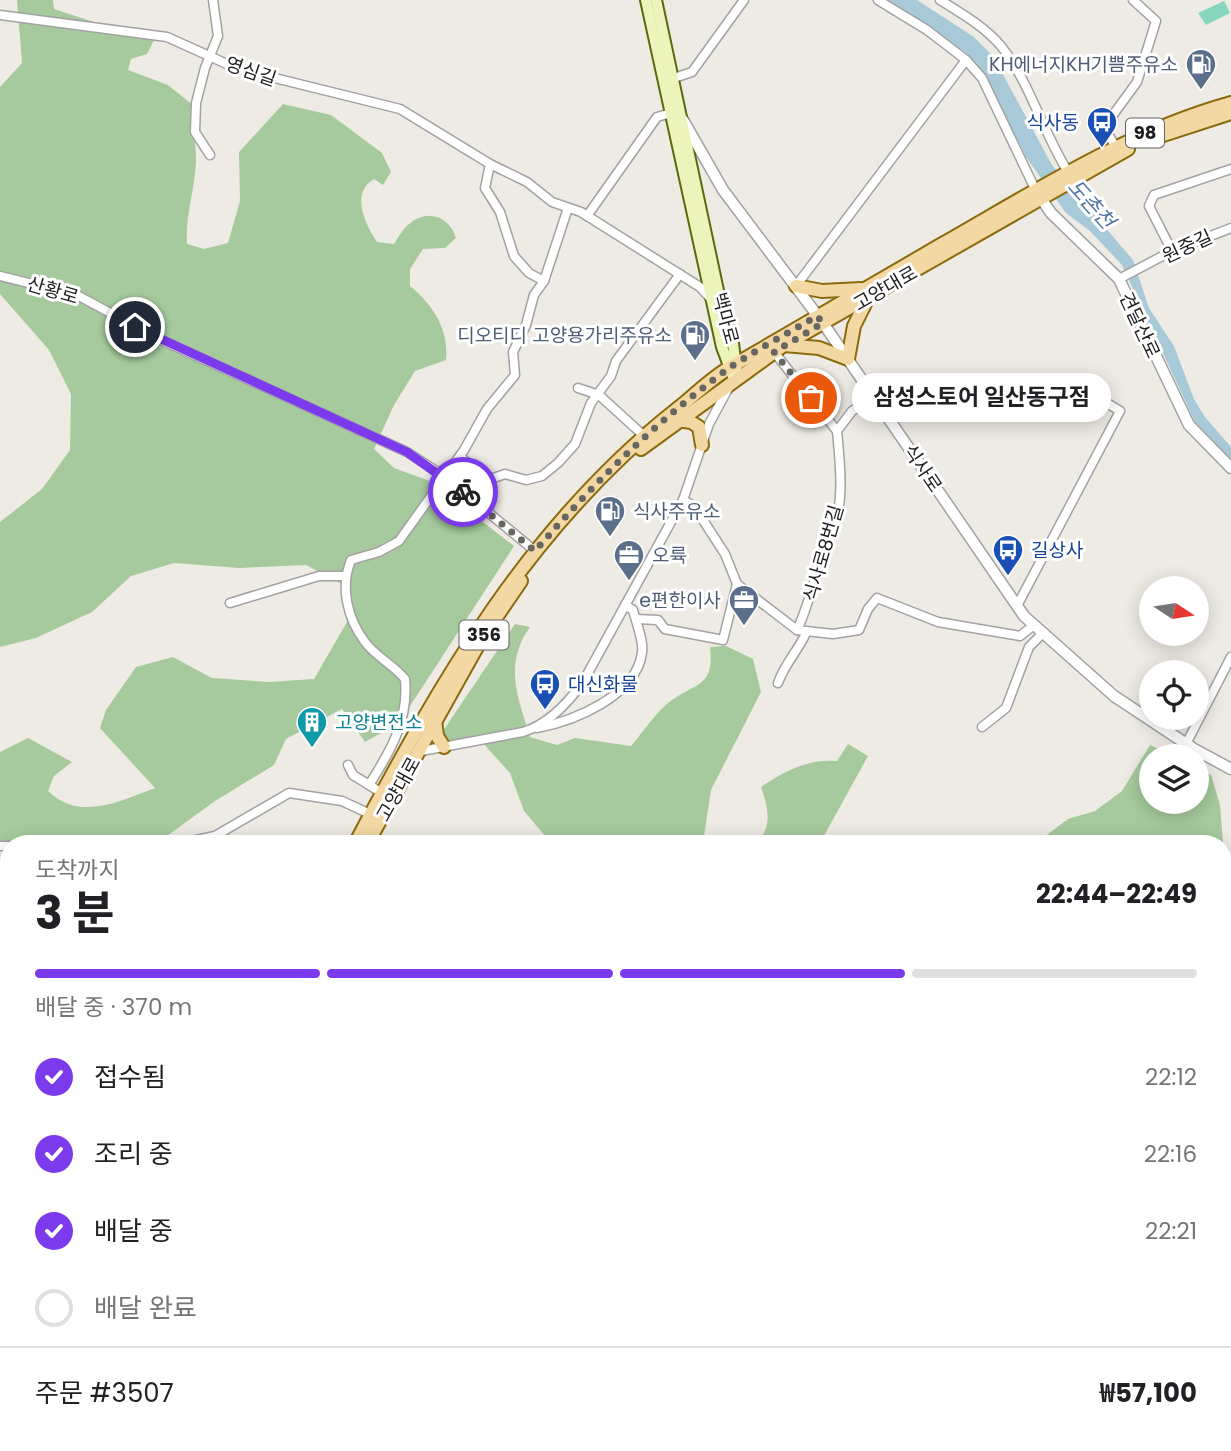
<!DOCTYPE html>
<html lang="ko">
<head>
<meta charset="utf-8">
<style>
	:root { --surface:#fff; --page:#f6f6f6; --text:#202124; --muted:#757577; --line:#e0e0e0; --accent:#7c3aed }
	body { margin:0; font-family:Poppins,"Noto Sans KR",sans-serif; background:var(--page); color:var(--text); height:100vh; display:flex; flex-direction:column; font-size:26px; white-space:nowrap }
	* { box-sizing:border-box; margin:0 }
	p { font-size:23px; color:var(--muted) }
	.icon { flex:none; width:38px; height:38px; fill:none; stroke:currentColor; stroke-width:2; stroke-linecap:round; stroke-linejoin:round }
	.map { position:relative; flex:1; overflow:hidden }
	.sheet { position:absolute; left:0px; top:835px; width:1232px; height:618px; display:flex; flex-direction:column; background:var(--surface); border-radius:28px 28px 0 0; box-shadow:0 4px 18px #0003 }
	.sheet>* { flex:none }
	.needle { width:46px; rotate:102deg }
	.buttons { position:absolute; left:1139px; top:576px; display:grid; gap:14px }
	.buttons a { display:grid; place-items:center; width:70px; height:70px; border-radius:50%; background:var(--surface); box-shadow:0 4px 18px #0003; font-size:35px }
	.pin { position:absolute; display:grid; place-items:center; width:60px; height:60px; color:#fff; margin:-30px; border:4px solid #fff; border-radius:50%; box-shadow:0 2px 7px #0007 }
	.courier { position:absolute; display:grid; place-items:center; width:70px; height:70px; margin:-35px; border:5px solid #7c3aed; border-radius:50%; background:#fff; color:#222; box-shadow:0 2px 9px #0007 }
	.bubble { position:absolute; height:49px; border-radius:24px; background:var(--surface); box-shadow:0 4px 18px #0003; font-size:23px; font-weight:700; line-height:49px; text-align:center }
	.overview em { font-style:normal; font-weight:700 }
	.overview div { display:flex; flex-direction:column-reverse }
	.overview { display:flex; align-items:center; justify-content:space-between; height:119px; padding:0 35px }
	h1 { font-size:46px; font-weight:700; line-height:52px }
	.bar { display:grid; grid-template-columns:repeat(4,1fr); gap:10px 7px; align-content:center; height:84px; padding:0 35px }
	.bar i { height:9px; border-radius:5px; background:var(--line) }
	.bar .selected { background:var(--accent) }
	.bar p { grid-column:span 4 }
	.line { display:flex; align-items:center; gap:18px; padding:0 35px; border-top:2px solid var(--line) }
	.line div { flex:1 }
	ol { padding:0 35px; list-style:none }
	li { display:flex; align-items:center; gap:21px; height:77px }
	li p { margin-inline-start:auto }
	li .icon { padding:7px; border-radius:50%; background:var(--accent); color:#fff; stroke-width:4 }
	li:last-child { color:var(--muted) }
	li i { width:38px; height:38px; border:4px solid var(--line); border-radius:50% }
	.map>svg:first-child { display:block }
	.forest { fill:#a6ca9d }
	.pitch { fill:#89d6bf }
	.water { fill:#a8c9d8 }
	.lines { fill:none; stroke-linecap:round; stroke-linejoin:round }
	.minor-casing { stroke:#a2a2a2; stroke-width:11 }
	.tertiary-casing { stroke:#a2a2a2; stroke-width:13 }
	.secondary-casing { stroke:#596b0e; stroke-width:14 }
	.primary-casing { stroke:#8a6b0d; stroke-width:16 }
	.motorway-casing { stroke:#ca335a; stroke-width:18 }
	.minor { stroke:#fff; stroke-width:8 }
	.tertiary { stroke:#fff; stroke-width:10 }
	.secondary { stroke:#ecf4bc; stroke-width:10 }
	.primary { stroke:#f4d8a4; stroke-width:12 }
	.motorway { stroke:#df929a; stroke-width:14 }
	.done { stroke:#676663; stroke-width:7; stroke-dasharray:0 12.6 }
	.route { stroke:#7c3aed; stroke-width:9 }
	.labels { text-anchor:middle; stroke-width:6; stroke-linejoin:round; paint-order:stroke }
	.shield { fill:#fff; stroke:#626262; stroke-width:2 }
	.shield-label { font-size:18px; font-weight:bold; fill:#1e1e1e }
	.service-label { font-size:19px; fill:#4e5e75; stroke:#fff; text-anchor:end }
	.street-label { font-size:19px; fill:#1e1e1e; stroke:#fff }
	.transit-label { font-size:19px; fill:#164399; stroke:#fff; text-anchor:start }
	.culture-label { font-size:19px; fill:#0d838f; stroke:#fff; text-anchor:start }
	.water-label { font-size:21px; font-style:italic; fill:#5275a5; stroke:#fff }
</style>
</head>
<body>
<div class="map">
<svg width="1231" height="1451" viewBox="0 0 1231 1451">
	<rect width="100%" height="100%" fill="#eeebe4"/>
	<!-- forest -->
	<g class="forest">
		<path d="M17 0H53L54 9 94 22 158 32 147 54 131 59 128 70 168 85 194 106C192 125 196 142 196 161 195 189 185 216 187 244L204 249 228 243 240 201 239 152 283 104 331 115 382 153 391 172 383 185 374 179C350 193 365 224 377 242L394 244C398 238 402 230 408 225 427 208 449 216 456 238L445 248 423 249 410 269V286C433 305 449 329 446 360L415 371 394 405 374 449 394 468 430 481 514 546 399 723 365 742 342 709 286 739 274 765 215 801 160 841 0 842V752L28 738 72 762 54 776 48 791C80 822 120 801 155 788L100 728 106 710 136 667 173 657 212 678 269 682 314 679 347 622 342 584 306 565 239 568 174 563 131 576 92 612 36 638 0 647V522L42 489 70 450 71 394 49 350 0 294V87L22 63Z"/>
		<path d="M515 624 530 627C503 665 518 697 530 737L557 745 575 738 631 746C643 732 654 715 668 703 694 682 715 689 710 647L726 646 753 659 761 692 711 790 704 836 706 843H551L524 811 510 773 481 741 451 743 443 731Z"/>
		<path d="M848 744 868 756 820 843H757C773 825 768 808 761 787 785 771 807 759 837 761Z"/>
		<path d="M1150 745 1172 756H1152V802H1197V768L1211 775 1220 805 1223 843H1036L1068 819 1095 811 1122 791Z"/>
		<path d="M1223 848 1225 912 1231 910V1451H1068L1066 1444H1223Z"/>
		<path d="M0 955 9 956V1021L0 1009Z"/>
		<path d="M292 1444H779L793 1447 836 1444 856 1451H294Z"/>
	</g>
	<!-- pitch -->
	<path class="pitch" d="M1224 1 1230 13 1206 25 1198 13Z"/>
	<!-- water -->
	<path class="water" d="M887 0H917L974 37 993 56 1052 165 1133 260 1149 308 1174 346 1194 399 1205 417 1231 447V459L1207 439 1195 422 1122 265 1090 231 1066 213 1026 157 986 79 965 52Z"/>
	<g class="lines">
		<!-- minor casing -->
		<g class="minor-casing">
			<g id="minor">
				<path d="M878 0 927 30 966 60 982 78 1036 191"/>
				<path d="M940 0C961 13 985 27 1001 46 1030 82 1044 136 1070 175"/>
				<path d="M0 15 167 37 238 69 400 109 490 164 527 182 552 202 581 212 700 287 710 298"/>
				<path d="M674 78 692 72 744 0"/>
				<path d="M1115 146 1107 132 1110 119 1137 82 1156 21 1133 0"/>
				<path d="M210 155 195 132 196 103 205 68 218 36 213 0"/>
				<path d="M490 164 485 188 500 212 514 256 529 273 544 281"/>
				<path d="M587 216 657 117 671 113"/>
				<path d="M1172 251 1149 206 1154 195 1231 169"/>
				<path d="M0 276 77 295 155 337 407 452 444 476 535 551"/>
				<path d="M1119 279 1172 251 1231 228"/>
				<path d="M796 286 966 60"/>
				<path d="M774 352 837 431"/>
				<path d="M578 388 599 395 643 435"/>
				<path d="M460 456 485 481 505 474 526 480 542 476 558 463 575 444 591 403 611 376 616 361 680 274"/>
				<path d="M683 500 694 506 725 554 737 584 797 630 833 634 859 630 868 609 877 598 938 622 1020 636 1034 625"/>
				<path d="M230 603 319 576H345"/>
				<path d="M1017 606 1120 411 1077 385"/>
				<path d="M636 619 658 620 665 629 723 640 737 584"/>
				<path d="M797 630C809 605 814 580 822 553 824 546 829 540 832 534 845 502 840 464 837 431L852 411 874 398"/>
				<path d="M778 683C785 663 798 651 806 633"/>
				<path d="M982 727 1006 708 1029 647 1043 633"/>
				<path d="M537 728C574 721 636 696 642 653 644 641 636 622 633 610L625 605"/>
				<path d="M1186 744 1231 657"/>
				<path d="M416 752 523 732C549 724 568 703 583 682L683 500 709 424 729 387"/>
				<path d="M348 765 353 775 382 793"/>
				<path d="M369 785C390 752 409 720 405 679 394 665 376 657 365 642 347 618 340 587 351 560L379 552 399 541 464 450 487 409 515 375 513 352 526 325 534 295 544 281 568 208"/>
				<path d="M177 844 215 836 289 793 342 801 370 814"/>
				<path d="M0 846H9"/>
				<path d="M131 1451 141 1444"/>
			</g>
		</g>
		<!-- tertiary casing -->
		<g class="tertiary-casing">
			<g id="tertiary">
				<path d="M683 120 723 190 823 323 1024 616 1114 696 1194 749 1231 769"/>
				<path d="M1038 194 1051 213 1119 279 1189 425 1231 468"/>
				<path d="M88 1451 93 1444"/>
			</g>
		</g>
		<!-- secondary casing -->
		<g class="secondary-casing">
			<g id="secondary">
				<path d="M646 0 722 347 734 379"/>
				<path d="M656 0 720 300 733 343 736 369"/>
			</g>
		</g>
		<!-- primary casing -->
		<g class="primary-casing">
			<g id="primary">
				<path d="M1148 140 1231 113"/>
				<path d="M796 286 822 291 861 289"/>
				<path d="M784 345 819 348 848 359 854 326 869 296"/>
				<path d="M678 420 691 422 699 427 702 445"/>
				<path d="M641 449 784 345 1128 149"/>
				<path d="M435 720 437 736 444 747"/>
				<path d="M355 844C441 680 530 525 677 409 694 396 710 379 729 368 800 326 872 285 944 243 1037 190 1127 132 1231 103"/>
				<path d="M367 844 482 638 521 581"/>
				<path d="M0 1278 9 1276"/>
			</g>
		</g>
		<!-- motorway casing -->
		<g class="motorway-casing">
			<g id="motorway">
				<path d="M0 1046 9 1058"/>
				<path d="M0 1080 9 1092"/>
				<path d="M0 1300 9 1296"/>
				<path d="M239 1444 243 1451"/>
				<path d="M262 1444 266 1451"/>
			</g>
		</g>
		<!-- minor -->
		<use href="#minor" class="minor"/>
		<!-- tertiary -->
		<use href="#tertiary" class="tertiary"/>
		<!-- secondary -->
		<use href="#secondary" class="secondary"/>
		<!-- primary -->
		<use href="#primary" class="primary"/>
		<!-- motorway -->
		<use href="#motorway" class="motorway"/>
	</g>
	<g class="lines">
		<!-- done -->
		<path class="done" d="M463 492 535 551C595 482 651 426 725 371 753 351 787 334 817 316L823 323 774 352 811 398"/>
		<!-- route -->
		<path class="route" d="M135 327 407 452 463 492"/>
	</g>
	<!-- icons -->
	<defs>
		<g id="fuel-pin" transform="scale(1.575)"><path d="M0 17L-7.5 6A9.5 9.5 0 1 1 7.5 6Z" fill="#5c6f8a" stroke="#fff"/><path d="M-5.5-6h7V0h2V4h1.3V-2.5L3-4.5l.8-.8L6-3V5H2.5V1h-1V6h-7ZM-4.2-4.7v3.2H.2V-4.7Z" fill="#fff"/></g>
		<g id="bus-pin" transform="scale(1.575)"><path d="M0 17L-7.5 6A9.5 9.5 0 1 1 7.5 6Z" fill="#1a4fb4" stroke="#fff"/><path d="M-5-6H5V4H4V6H2V4H-2V6H-4V4H-5ZM-3.5-4V0h7V-4ZM-3.5 1.2v1.5H-2V1.2ZM2 1.2v1.5H3.5V1.2Z" fill="#fff"/></g>
		<g id="office-pin" transform="scale(1.575)"><path d="M0 17L-7.5 6A9.5 9.5 0 1 1 7.5 6Z" fill="#5c6f8a" stroke="#fff"/><path d="M-6-3h4V-5.5h4V-3h4V5H-6ZM-1-4.5V-3h2v-1.5ZM-6 0V1H6V0Z" fill="#fff"/></g>
		<g id="building-pin" transform="scale(1.575)"><path d="M0 17L-7.5 6A9.5 9.5 0 1 1 7.5 6Z" fill="#0f9aa8" stroke="#fff"/><path d="M-4-6H4V6H1V3H-1V6H-4ZM-2.5-4.3h1.7v1.8h-1.7ZM.8-4.3h1.7v1.8H.8ZM-2.5-1h1.7V.8h-1.7ZM.8-1h1.7V.8H.8Z" fill="#fff"/></g>
	</defs>
	<g fill-rule="evenodd">
		<use href="#fuel-pin" x="1201" y="64"/>
		<use href="#bus-pin" x="1102" y="122"/>
		<use href="#fuel-pin" x="695" y="335"/>
		<use href="#fuel-pin" x="610" y="511"/>
		<use href="#bus-pin" x="1008" y="550"/>
		<use href="#office-pin" x="629" y="555"/>
		<use href="#office-pin" x="744" y="600"/>
		<use href="#bus-pin" x="545" y="684"/>
		<use href="#building-pin" x="312" y="722"/>
	</g>
	<g class="labels">
		<!-- shield labels -->
		<g class="shield">
			<rect x="1126" y="118.5" width="38" height="29" rx="5"/>
			<rect x="459.5" y="620.5" width="49" height="29" rx="5"/>
		</g>
		<g class="shield-label">
			<text x="1145" y="139">98</text>
			<text x="484" y="641">356</text>
		</g>
		<!-- service labels -->
		<g class="service-label">
			<text x="1178" y="71">KH에너지KH기쁨주유소</text>
			<text x="672" y="342">디오티디 고양용가리주유소</text>
			<text x="633" y="518" text-anchor="start">식사주유소</text>
			<text x="652" y="562" text-anchor="start">오륙</text>
			<text x="721" y="607">e편한이사</text>
		</g>
		<!-- street labels -->
		<g class="street-label">
			<text transform="translate(251 71) rotate(19)" y="7">영심길</text>
			<text transform="translate(1187 246) rotate(-25)" y="7">원중길</text>
			<text transform="translate(885 288) rotate(-30)" y="7">고양대로</text>
			<text transform="translate(53 290) rotate(16)" y="7">산황로</text>
			<text transform="translate(726 318) rotate(75)" y="7">백마로</text>
			<text transform="translate(1140 325) rotate(65)" y="7">견달산로</text>
			<text transform="translate(923 468) rotate(56)" y="7">식사로</text>
			<text transform="translate(823 553) rotate(-74)" y="7">식사로8번길</text>
			<text transform="translate(398 789) rotate(-61)" y="7">고양대로</text>
		</g>
		<!-- transit labels -->
		<g class="transit-label">
			<text x="1079" y="129" text-anchor="end">식사동</text>
			<text x="1031" y="557">길상사</text>
			<text x="568" y="691">대신화물</text>
		</g>
		<!-- culture labels -->
		<g class="culture-label">
			<text x="335" y="729">고양변전소</text>
		</g>
		<!-- water labels -->
		<g class="water-label">
			<text transform="translate(1091 204) rotate(48)" y="7">도촌천</text>
		</g>
	</g>
</svg>
<div class="buttons">
<a><svg class="needle" viewBox="-14 -14 28 28"><path d="M0-13l5 13h-10z" fill="#e53935"/><path d="M0 13l5-13h-10z" fill="#757577"/></svg></a>
<a><svg class="icon" aria-label="locate" viewBox="0 0 24 24"><circle cx="12" cy="12" r="6"/><path d="M12 2v4M12 18v4M2 12h4M18 12h4"/></svg></a>
<a><svg class="icon" aria-label="layers" viewBox="0 0 24 24"><path d="M12 4l9 5-9 5-9-5zM3 14l9 5 9-5"/></svg></a>
</div>
<div class="pin" style="left:811px;top:398px;background:#ea580c"><svg class="icon" aria-label="bag" viewBox="0 0 24 24"><path d="M5 8h14l-1 12H6zM9 8a3 3 0 0 1 6 0"/></svg></div>
<div class="pin" style="left:135px;top:327px;background:#1f2937"><svg class="icon" aria-label="home" viewBox="0 0 24 24"><path d="M3 11l9-7 9 7M6 9v11h12V9"/></svg></div>
<div class="courier" style="left:463px;top:492px"><svg class="icon" aria-label="bike" viewBox="0 0 24 24"><circle cx="6" cy="16" r="4"/><circle cx="18" cy="16" r="4"/><path d="M6 16l4-8h5l3 8M10 8l3 8H6M13 5h3"/></svg></div>
<div class="bubble" style="left:852px;top:373px;width:259px">삼성스토어 일산동구점</div>
<section class="sheet">
<div class="overview"><div><h1>3 분</h1><p>도착까지</p></div><em>22:44–22:49</em></div>
<div class="bar"><i class="selected"></i><i class="selected"></i><i class="selected"></i><i></i><p>배달 중 · 370 m</p></div>
<ol>
<li><svg class="icon" aria-label="check" viewBox="0 0 24 24"><path d="M5 12l5 5 9-10"/></svg>접수됨<p>22:12</p></li>
<li><svg class="icon" aria-label="check" viewBox="0 0 24 24"><path d="M5 12l5 5 9-10"/></svg>조리 중<p>22:16</p></li>
<li><svg class="icon" aria-label="check" viewBox="0 0 24 24"><path d="M5 12l5 5 9-10"/></svg>배달 중<p>22:21</p></li>
<li><i></i>배달 완료</li>
</ol>
<div class="line" style="height:91px"><div>주문 #3507</div><b>₩57,100</b></div>
</section>
</div>
</body>
</html>
